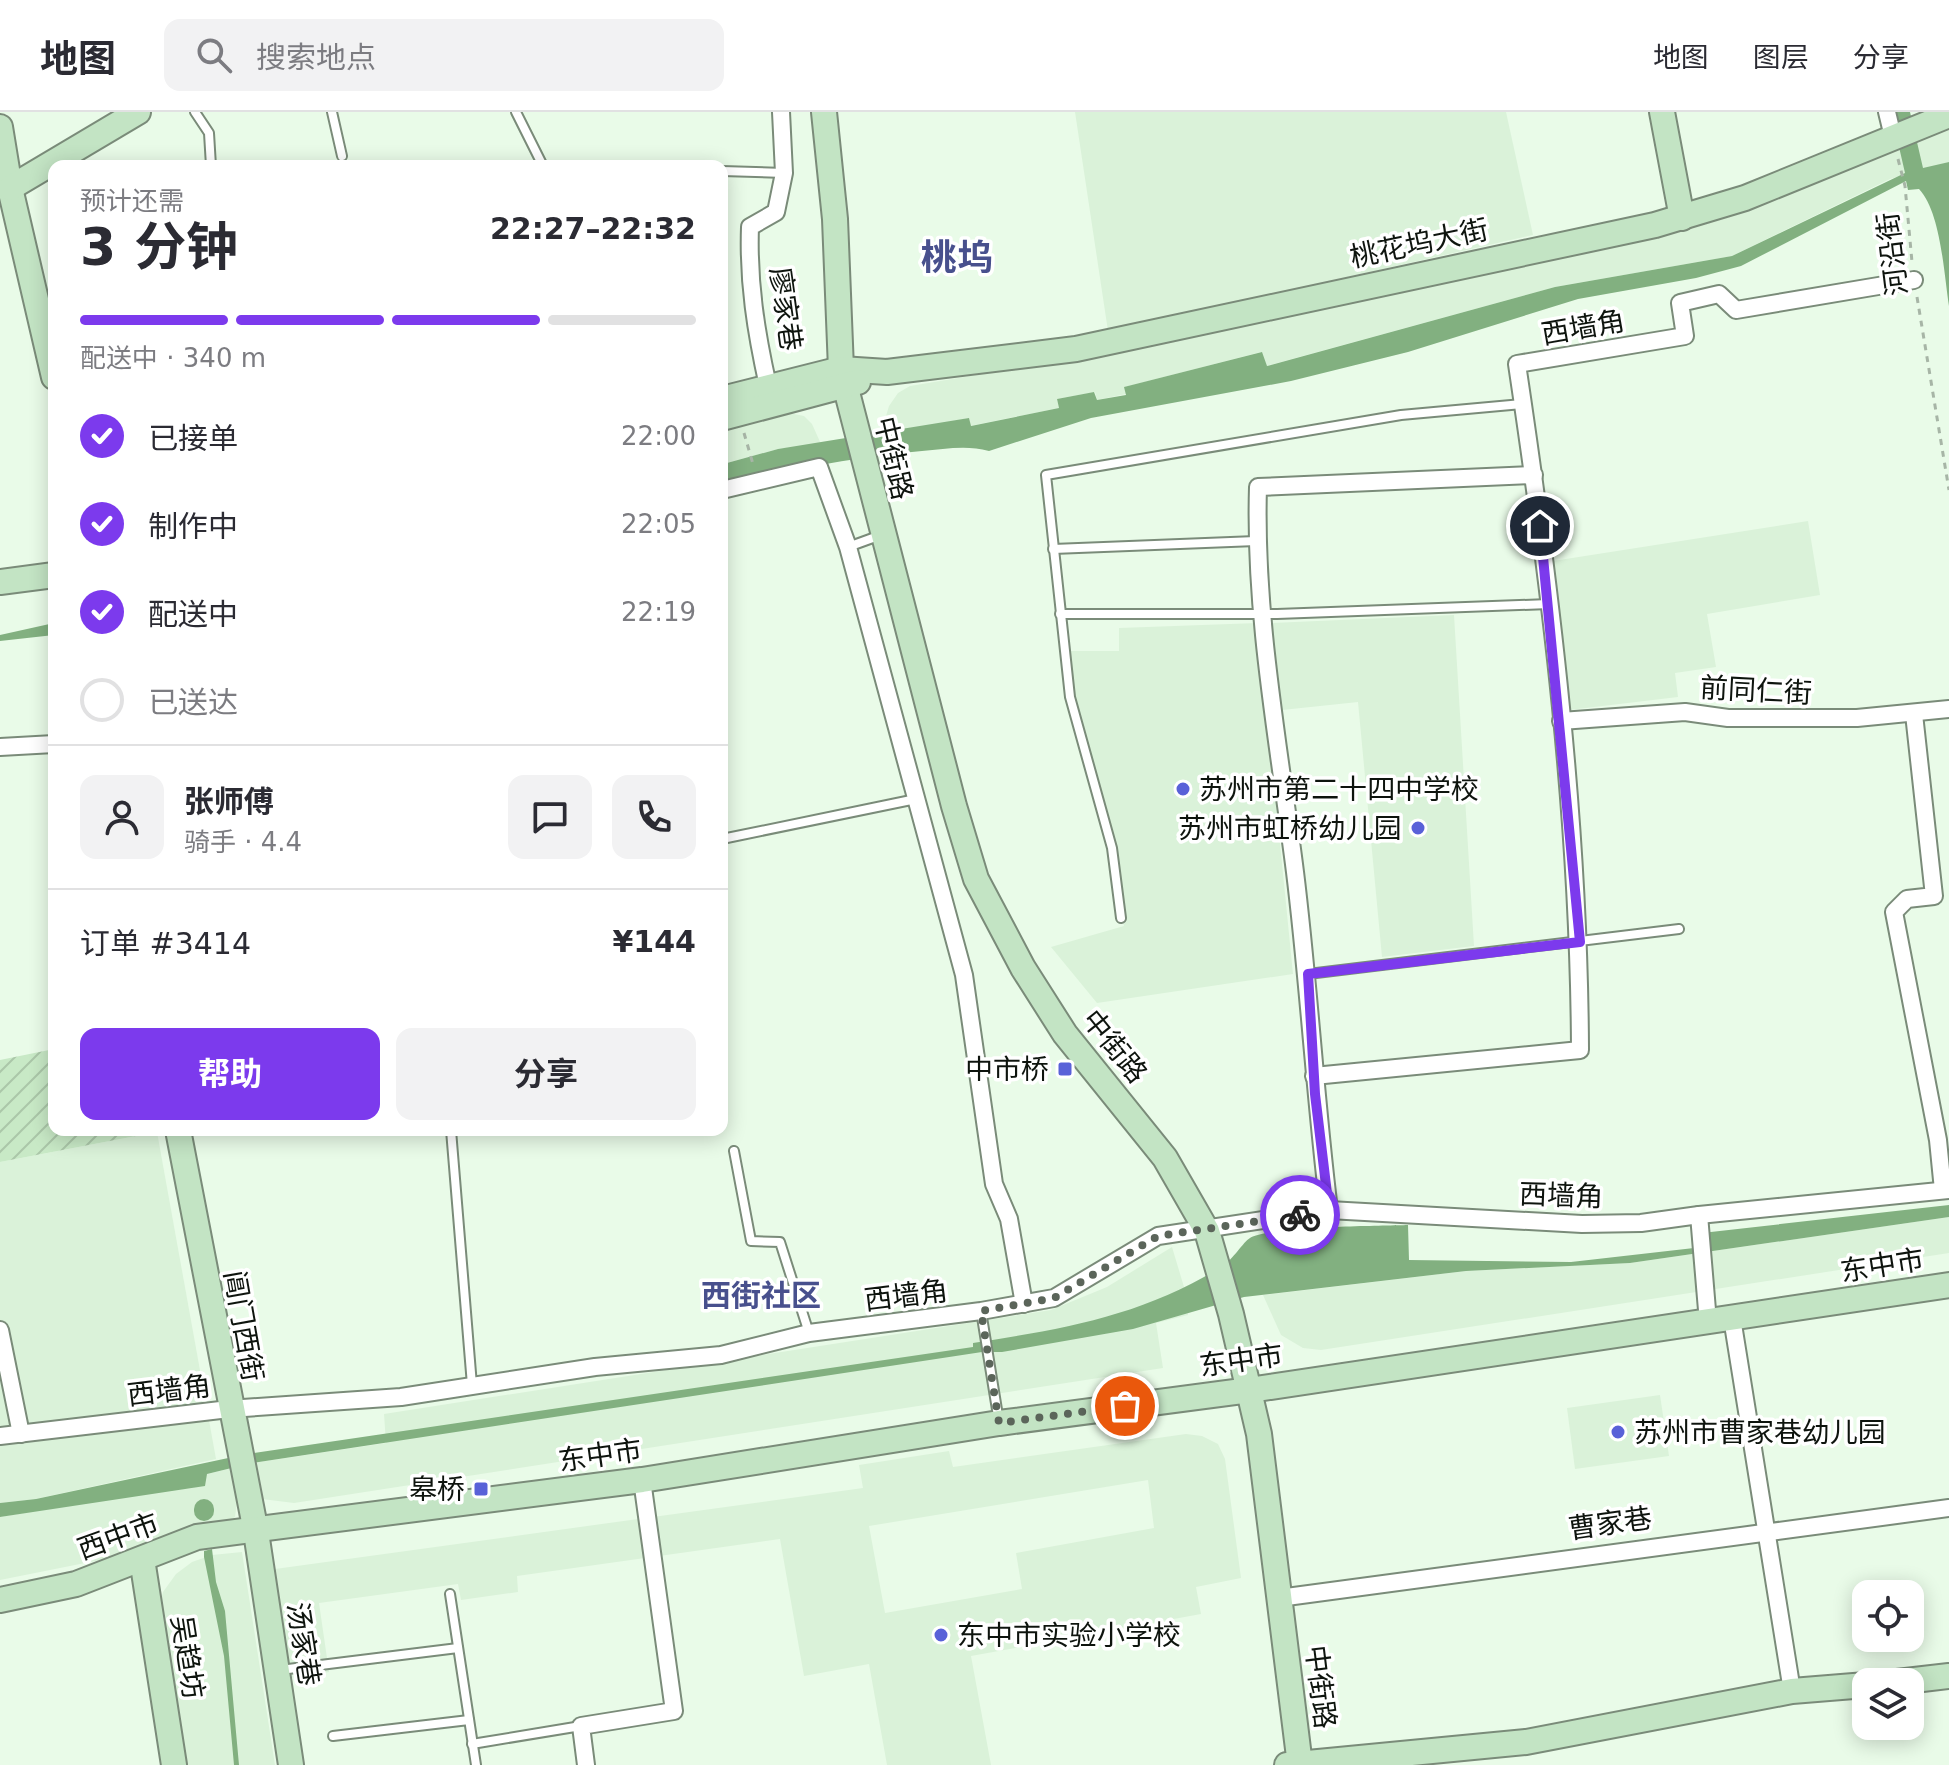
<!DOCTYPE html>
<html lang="zh">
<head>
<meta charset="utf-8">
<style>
	:root { --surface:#fff; --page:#f2f2f3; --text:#2b2b33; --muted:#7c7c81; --line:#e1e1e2; --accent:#7c3aed }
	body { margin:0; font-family:"DejaVu Sans","Noto Sans SC",sans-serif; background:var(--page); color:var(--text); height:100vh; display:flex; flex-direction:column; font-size:30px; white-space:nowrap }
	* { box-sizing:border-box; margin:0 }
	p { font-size:26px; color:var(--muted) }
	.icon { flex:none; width:44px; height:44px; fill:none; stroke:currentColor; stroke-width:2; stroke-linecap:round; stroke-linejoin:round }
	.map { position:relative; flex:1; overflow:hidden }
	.drawer { position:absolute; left:48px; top:48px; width:680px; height:976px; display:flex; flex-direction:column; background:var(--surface); border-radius:16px; box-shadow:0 4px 20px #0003 }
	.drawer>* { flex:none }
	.fabs { position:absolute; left:1852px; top:1468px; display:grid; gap:16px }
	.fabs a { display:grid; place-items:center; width:72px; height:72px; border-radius:16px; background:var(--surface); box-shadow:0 4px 20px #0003; font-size:40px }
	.pin { position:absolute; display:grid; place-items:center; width:68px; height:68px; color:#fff; margin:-34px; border:4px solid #fff; border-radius:50%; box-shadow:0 2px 8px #0007 }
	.courier { position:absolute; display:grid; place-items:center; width:80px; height:80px; margin:-40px; border:6px solid #7c3aed; border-radius:50%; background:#fff; color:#222; box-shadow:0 2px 10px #0007 }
	.head em { font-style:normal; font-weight:700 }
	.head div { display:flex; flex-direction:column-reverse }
	.head { display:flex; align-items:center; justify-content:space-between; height:136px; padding:0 32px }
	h1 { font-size:52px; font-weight:700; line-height:60px }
	.bar { display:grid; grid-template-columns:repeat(4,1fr); gap:12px 8px; align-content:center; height:96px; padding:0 32px }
	.bar i { height:10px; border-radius:6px; background:var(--line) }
	.bar .current { background:var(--accent) }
	.bar p { grid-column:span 4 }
	.line { display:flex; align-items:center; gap:20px; padding:0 32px; border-top:2px solid var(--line) }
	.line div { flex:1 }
	.round { display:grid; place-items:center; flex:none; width:84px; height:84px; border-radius:16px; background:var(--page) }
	ol { padding:0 32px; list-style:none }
	li { display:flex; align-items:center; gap:24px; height:88px }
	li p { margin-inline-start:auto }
	li .icon { padding:8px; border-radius:50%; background:var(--accent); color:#fff; stroke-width:4 }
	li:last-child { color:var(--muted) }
	li i { width:44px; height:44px; border:4px solid var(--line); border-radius:50% }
	.cta { display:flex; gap:16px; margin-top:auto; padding:16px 32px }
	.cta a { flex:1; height:92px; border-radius:16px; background:var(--accent); color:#fff; font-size:32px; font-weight:700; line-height:92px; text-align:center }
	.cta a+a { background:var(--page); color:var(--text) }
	header { display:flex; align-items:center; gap:48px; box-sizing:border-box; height:112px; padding:0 40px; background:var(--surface); border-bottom:2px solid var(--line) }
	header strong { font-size:38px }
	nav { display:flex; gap:44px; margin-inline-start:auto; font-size:28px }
	.search { width:560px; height:72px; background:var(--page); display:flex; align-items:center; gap:20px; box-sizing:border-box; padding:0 28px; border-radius:16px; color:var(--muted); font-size:30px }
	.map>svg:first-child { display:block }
	.built { fill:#daf2d9; fill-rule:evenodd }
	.garden { fill:url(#garden-furrows) }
	.water { fill:#82b080 }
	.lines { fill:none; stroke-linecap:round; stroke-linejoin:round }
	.canal { stroke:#82b080; stroke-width:20 }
	.lane-casing { stroke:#7a8b79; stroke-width:12 }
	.street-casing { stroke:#7a8b79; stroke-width:20 }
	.secondary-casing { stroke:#7a8b79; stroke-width:28 }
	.path { stroke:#a7b5a6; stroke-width:3; stroke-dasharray:6 6; stroke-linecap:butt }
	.lane { stroke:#fff; stroke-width:8 }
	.street { stroke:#fff; stroke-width:16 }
	.secondary { stroke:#c3e4c4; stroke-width:24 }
	.done { stroke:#5b655a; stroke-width:8; stroke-dasharray:0 14.4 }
	.route { stroke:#7c3aed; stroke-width:10 }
	.poi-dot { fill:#5961d8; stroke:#fff; stroke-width:3 }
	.labels { text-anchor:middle; stroke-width:7; stroke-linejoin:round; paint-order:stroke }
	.street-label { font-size:28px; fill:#0e140e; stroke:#fff }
	.poi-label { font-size:28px; fill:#0e140e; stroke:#fff; text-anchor:start }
	.neighbourhood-label { font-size:30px; font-weight:bold; fill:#48508d; stroke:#fff }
	.district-label { font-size:36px; font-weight:bold; fill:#48508d; stroke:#fff }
</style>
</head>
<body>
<header>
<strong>地图</strong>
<div class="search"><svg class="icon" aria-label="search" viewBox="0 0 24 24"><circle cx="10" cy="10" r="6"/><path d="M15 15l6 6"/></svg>搜索地点</div>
<nav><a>地图</a><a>图层</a><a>分享</a></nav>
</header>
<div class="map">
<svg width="1949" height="1653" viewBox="0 0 1949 1653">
	<defs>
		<pattern id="garden-furrows" width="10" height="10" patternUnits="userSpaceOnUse" patternTransform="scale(2)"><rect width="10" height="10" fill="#c8e9c6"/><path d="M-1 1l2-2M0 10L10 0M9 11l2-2" fill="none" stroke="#abc7a9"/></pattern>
	</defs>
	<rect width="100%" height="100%" fill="#e9fbe8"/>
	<!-- built -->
	<g class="built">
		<path d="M1075 0H1506L1533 123 1108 219Z"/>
		<path d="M1949 16V50L1890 67 1732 144 1555 175 1266 254 1261 240 1125 275 1126 282 1097 288 1095 280 1057 287 1059 296 970 314 969 306 890 321 886 304 889 294 898 281 910 274 1127 238 1670 120 1743 98Z"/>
		<path d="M784 300 804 304 812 312 821 332 778 337 727 351 728 356 722 358V316Z"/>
		<path d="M1808 409 1820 483 1707 502 1716 555 1675 561 1678 585 1569 598 1553 449Z"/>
		<path d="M1454 503 1474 834 1382 845 1358 590 1282 598 1272 511Z"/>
		<path d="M1258 511 1293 862 1097 891 1051 835 1124 814 1062 539H1119V516Z"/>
		<path d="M157 1020 216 1347 36 1387 0 1391V1050Z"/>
		<path d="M1949 1105V1141L1321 1238 1303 1236 1281 1223 1263 1183 1466 1159 1630 1151Z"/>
		<path d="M1172 1135 1184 1175 1188 1203 1156 1211 1163 1256 294 1391 262 1387 254 1378 252 1351 386 1331 384 1302 1051 1198 1107 1175Z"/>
		<path d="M1660 1283 1669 1344 1575 1357 1567 1296Z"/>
		<path d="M1186 1322 1202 1324 1218 1332 1225 1347 1241 1466 1196 1475 1201 1502 971 1544 991 1653H887L869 1552 804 1564 780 1427 517 1464 518 1480 461 1488 458 1472 319 1491 329 1560 291 1566 275 1457 863 1376 859 1353 949 1339 953 1355ZM1148 1368 1154 1416 1016 1441 1022 1477 885 1501 869 1414Z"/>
		<path d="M232 1356 237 1390 235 1405 230 1408 192 1414 115 1445 0 1468V1405L141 1381 193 1376 207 1362Z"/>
		<path d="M242 1440 275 1653H182L159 1495 163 1480 176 1462 192 1450 212 1443Z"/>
	</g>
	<!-- garden -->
	<path class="garden" d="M54 937V1018L157 1020 0 1050V948Z"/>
	<!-- water -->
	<g class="water">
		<path d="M1891 0H1910L1923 56 1949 50V194C1944 163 1941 100 1919 77L1908 78 1906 69 1741 154 1696 166 1578 187 1408 240 1291 269 1091 306 989 339C967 333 945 337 922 339 854 345 789 358 722 374V358L727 356V351L778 337 969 306 971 314 1059 296 1057 287 1094 280 1097 288 1126 283 1124 275 1262 240 1267 254 1555 175 1732 144 1905 61Z"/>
		<path d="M54 511V523L0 529V523Z"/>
		<path d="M1949 1093V1105L1630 1151 1466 1159 1244 1185 1133 1217 1002 1240H982L252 1351 207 1362 205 1374 0 1405V1391L36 1387 247 1342 973 1235V1231C1063 1217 1142 1204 1221 1155 1234 1147 1243 1130 1250 1126 1269 1114 1381 1114 1408 1113L1409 1148 1571 1150 1694 1136 1693 1122Z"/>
		<path d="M212 1437 216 1470 225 1499 239 1653H234L224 1544 204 1445V1439Z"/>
	</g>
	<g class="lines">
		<!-- canal -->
		<path class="canal" d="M204 1397V1399"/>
		<!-- lane casing -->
		<g class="lane-casing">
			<g id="lane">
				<path d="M195 0 209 21 211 54"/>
				<path d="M332 0 342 44"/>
				<path d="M516 0 543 54"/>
				<path d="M722 59 784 61"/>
				<path d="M848 435 881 423"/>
				<path d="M1053 437 1256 429"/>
				<path d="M1060 502H1277L1549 492"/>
				<path d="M722 727 916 687"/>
				<path d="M1121 806 1112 736 1070 585 1046 363 1401 303 1522 292"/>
				<path d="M1308 862 1679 817"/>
				<path d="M451 1018 472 1273"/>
				<path d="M734 1039 751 1129 780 1130 809 1221"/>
				<path d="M981 1199 999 1310"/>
				<path d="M450 1482 476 1653"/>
				<path d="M280 1558 458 1536"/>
				<path d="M333 1624 469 1608"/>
				<path d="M472 1632 581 1614"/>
			</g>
		</g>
		<!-- street casing -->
		<g class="street-casing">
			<g id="street">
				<path d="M1887 0 1893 25"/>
				<path d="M768 274C756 220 748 170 750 115L776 100 784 61 781 0"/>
				<path d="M722 378 819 355 848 435 964 863 994 1072 1009 1107 1024 1192"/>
				<path d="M1914 602 1934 784 1907 787 1894 800 1938 1028 1943 1078"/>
				<path d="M1561 609 1685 600 1728 606H1857L1949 597"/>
				<path d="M0 635 54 632"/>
				<path d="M1314 964 1580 938C1579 709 1551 479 1517 252L1685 224 1680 191 1719 182 1736 198 1914 168"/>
				<path d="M1329 1098C1315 985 1309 873 1295 760 1279 633 1254 504 1258 375L1534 363"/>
				<path d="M1699 1103 1949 1078"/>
				<path d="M1732 1206 1792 1579"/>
				<path d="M0 1218 21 1322"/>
				<path d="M0 1324 229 1297 401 1285 595 1255 721 1243 809 1221 981 1199 1054 1186 1158 1124 1329 1098 1582 1112 1641 1111 1699 1103 1708 1210"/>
				<path d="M1279 1486 1949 1396"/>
				<path d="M586 1653 581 1614 674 1599 642 1368"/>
			</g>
		</g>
		<!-- secondary casing -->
		<g class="secondary-casing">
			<g id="secondary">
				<path d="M824 0 835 107 841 257 954 694 976 767 1023 856 1065 922 1165 1046 1207 1119 1231 1202 1259 1322 1300 1653"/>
				<path d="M1662 0 1682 106"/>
				<path d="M0 15 10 76 54 265"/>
				<path d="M10 76 138 0"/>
				<path d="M722 287 841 257 887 260 1076 237 1655 113 1745 86 1949 3"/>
				<path d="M722 306 858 270"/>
				<path d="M0 470 54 463"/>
				<path d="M178 1018 256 1420 291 1653"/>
				<path d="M142 1447 174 1653"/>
				<path d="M0 1488 76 1472 197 1425 642 1368 999 1311 1250 1278 1949 1173"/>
				<path d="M1897 1570 1949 1564"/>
				<path d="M1287 1653 1526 1630 1792 1579 1866 1573"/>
			</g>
		</g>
		<!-- path -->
		<g class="path">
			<path d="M1898 47 1905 74 1912 150"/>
			<path d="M1917 185 1949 378"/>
			<path d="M744 321 753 352"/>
		</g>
		<!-- lane -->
		<use href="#lane" class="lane"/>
		<!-- street -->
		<use href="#street" class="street"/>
		<!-- secondary -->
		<use href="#secondary" class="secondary"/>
	</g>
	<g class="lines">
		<!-- done -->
		<path class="done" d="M1125 1294 999 1311 981 1199 1054 1186 1158 1124 1300 1103"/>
		<!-- route -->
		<path class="route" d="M1300 1103 1329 1098 1315 982 1308 862 1580 830 1540 414"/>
	</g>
	<!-- markers -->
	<g class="poi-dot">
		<circle cx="1183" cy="677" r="8"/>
		<circle cx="1418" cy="716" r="8"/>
		<rect x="1057" y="949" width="16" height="16" rx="4"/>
		<circle cx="1618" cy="1320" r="8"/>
		<rect x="473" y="1369" width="16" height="16" rx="4"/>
		<circle cx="941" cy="1523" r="8"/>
	</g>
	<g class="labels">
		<!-- street labels -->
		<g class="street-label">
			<text transform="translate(1419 131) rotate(-12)" y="10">桃花坞大街</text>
			<text transform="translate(1892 142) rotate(-97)" y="10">河沿街</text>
			<text transform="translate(786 197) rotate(82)" y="10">廖家巷</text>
			<text transform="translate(1583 215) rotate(-10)" y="10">西墙角</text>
			<text transform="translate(894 346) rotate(77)" y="10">中街路</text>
			<text transform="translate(1756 578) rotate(3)" y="10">前同仁街</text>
			<text transform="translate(1115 934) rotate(51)" y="10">中街路</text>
			<text transform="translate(1561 1083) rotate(2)" y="10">西墙角</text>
			<text transform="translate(1882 1153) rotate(-9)" y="10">东中市</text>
			<text transform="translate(906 1183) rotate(-7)" y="10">西墙角</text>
			<text transform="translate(244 1214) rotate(80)" y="10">阊门西街</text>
			<text transform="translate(1241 1248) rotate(-8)" y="10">东中市</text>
			<text transform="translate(169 1278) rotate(-7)" y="10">西墙角</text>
			<text transform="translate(600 1343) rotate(-8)" y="10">东中市</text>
			<text transform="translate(1610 1411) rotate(-8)" y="10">曹家巷</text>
			<text transform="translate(118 1424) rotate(-20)" y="10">西中市</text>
			<text transform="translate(304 1532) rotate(81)" y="10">汤家巷</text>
			<text transform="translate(188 1545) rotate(81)" y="10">吴趋坊</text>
			<text transform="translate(1321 1575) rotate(83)" y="10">中街路</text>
		</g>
		<!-- poi labels -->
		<g class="poi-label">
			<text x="1199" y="687">苏州市第二十四中学校</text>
			<text x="1402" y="726" text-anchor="end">苏州市虹桥幼儿园</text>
			<text x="1049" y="967" text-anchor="end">中市桥</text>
			<text x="1634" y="1330">苏州市曹家巷幼儿园</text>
			<text x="465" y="1387" text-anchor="end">皋桥</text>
			<text x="957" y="1533">东中市实验小学校</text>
		</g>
		<!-- neighbourhood labels -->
		<g class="neighbourhood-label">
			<text x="761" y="1194">西街社区</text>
		</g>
		<!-- district labels -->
		<g class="district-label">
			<text x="957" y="158">桃坞</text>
		</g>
	</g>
</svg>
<div class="fabs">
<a><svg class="icon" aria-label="locate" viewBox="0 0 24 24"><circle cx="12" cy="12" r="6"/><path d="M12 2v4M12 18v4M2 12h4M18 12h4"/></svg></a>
<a><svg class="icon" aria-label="layers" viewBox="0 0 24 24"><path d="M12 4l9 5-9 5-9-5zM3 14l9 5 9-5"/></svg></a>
</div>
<div class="pin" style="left:1125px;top:1294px;background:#ea580c"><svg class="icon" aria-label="bag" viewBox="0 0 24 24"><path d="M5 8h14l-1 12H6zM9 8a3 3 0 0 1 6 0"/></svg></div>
<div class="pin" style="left:1540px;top:414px;background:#1f2937"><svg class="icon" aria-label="home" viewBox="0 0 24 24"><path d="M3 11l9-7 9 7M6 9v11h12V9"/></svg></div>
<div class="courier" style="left:1300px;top:1103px"><svg class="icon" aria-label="bike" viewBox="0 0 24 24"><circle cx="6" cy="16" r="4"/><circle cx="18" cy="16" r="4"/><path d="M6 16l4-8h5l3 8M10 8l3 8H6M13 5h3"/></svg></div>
<section class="drawer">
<div class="head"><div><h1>3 分钟</h1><p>预计还需</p></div><em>22:27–22:32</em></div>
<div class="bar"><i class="current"></i><i class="current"></i><i class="current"></i><i></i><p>配送中 · 340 m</p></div>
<ol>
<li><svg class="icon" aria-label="check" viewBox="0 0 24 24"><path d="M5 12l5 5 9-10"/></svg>已接单<p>22:00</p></li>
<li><svg class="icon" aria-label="check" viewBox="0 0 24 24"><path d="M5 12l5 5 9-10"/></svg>制作中<p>22:05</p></li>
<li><svg class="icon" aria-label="check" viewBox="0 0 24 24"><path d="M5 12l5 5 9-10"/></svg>配送中<p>22:19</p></li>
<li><i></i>已送达</li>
</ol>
<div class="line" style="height:144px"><a class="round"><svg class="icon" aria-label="person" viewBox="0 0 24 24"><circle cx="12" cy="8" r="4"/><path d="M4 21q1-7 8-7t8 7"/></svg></a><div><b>张师傅</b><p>骑手 · 4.4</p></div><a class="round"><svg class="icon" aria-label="chat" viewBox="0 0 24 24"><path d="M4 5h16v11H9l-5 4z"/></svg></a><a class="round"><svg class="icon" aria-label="phone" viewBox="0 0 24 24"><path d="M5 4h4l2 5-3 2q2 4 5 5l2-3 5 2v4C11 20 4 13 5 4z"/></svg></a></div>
<div class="line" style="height:104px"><div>订单 #3414</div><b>¥144</b></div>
<div class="cta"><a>帮助</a><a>分享</a></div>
</section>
</div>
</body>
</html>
